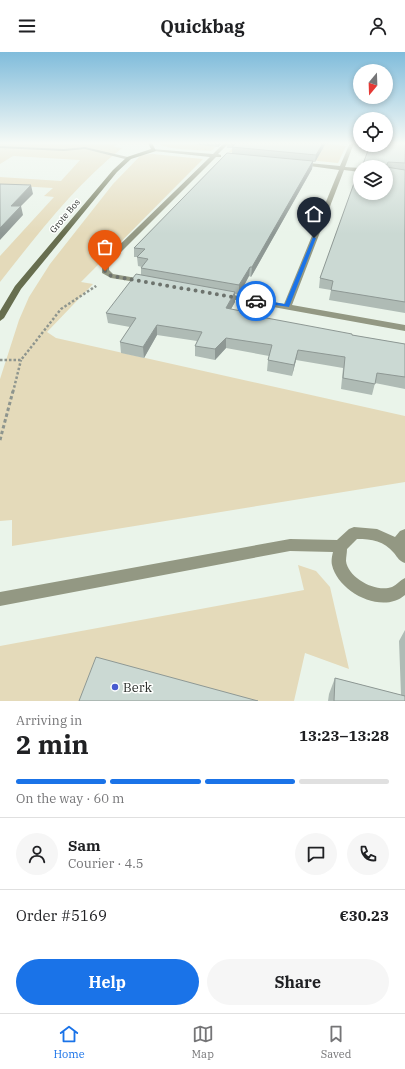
<!DOCTYPE html>
<html lang="en">
<head>
<meta charset="utf-8">
<style>
	:root { --surface:#fff; --page:#f6f6f6; --text:#202124; --muted:#757577; --line:#e0e0e0; --accent:#1a73e8 }
	body { margin:0; font-family:"IBM Plex Serif",serif; background:var(--page); color:var(--text); height:100vh; display:flex; flex-direction:column; font-size:15px; white-space:nowrap }
	* { box-sizing:border-box; margin:0 }
	p { font-size:13px; color:var(--muted) }
	.icon { flex:none; width:22px; height:22px; fill:none; stroke:currentColor; stroke-width:2; stroke-linecap:round; stroke-linejoin:round }
	.map { position:relative; height:649px; overflow:hidden }
	.panel { display:flex; flex-direction:column; background:var(--surface); flex:1 }
	.panel>* { flex:none }
	.needle { width:26px; rotate:199deg }
	.fabs { position:absolute; left:353px; top:12px; display:grid; gap:8px }
	.fabs a { display:grid; place-items:center; width:40px; height:40px; border-radius:50%; background:var(--surface); box-shadow:0 2px 6px #0003; font-size:20px }
	.pin { position:absolute; display:grid; place-items:center; width:34px; height:34px; color:#fff; margin:-41px -17px; border-radius:50% 50% 50% 0; rotate:-45deg; box-shadow:0 0 4px #0007 }
	.pin .icon { rotate:45deg }
	.courier { position:absolute; display:grid; place-items:center; width:40px; height:40px; margin:-20px; border:3px solid #1a73e8; border-radius:50%; background:#fff; color:#222; box-shadow:0 1px 5px #0007 }
	.headline em { font-style:normal; font-weight:700 }
	.headline div { display:flex; flex-direction:column-reverse }
	.headline { display:flex; align-items:center; justify-content:space-between; height:68px; padding:0 16px }
	h1 { font-size:26px; font-weight:700; line-height:30px }
	.bar { display:grid; grid-template-columns:repeat(4,1fr); gap:6px 4px; align-content:center; height:48px; padding:0 16px }
	.bar i { height:5px; border-radius:3px; background:var(--line) }
	.bar .selected { background:var(--accent) }
	.bar p { grid-column:span 4 }
	.line { display:flex; align-items:center; gap:10px; padding:0 16px; border-top:1px solid var(--line) }
	.line div { flex:1 }
	.round { display:grid; place-items:center; flex:none; width:42px; height:42px; border-radius:21px; background:var(--page) }
	.cta { display:flex; gap:8px; margin-top:auto; padding:8px 16px }
	.cta a { flex:1; height:46px; border-radius:24px; background:var(--accent); color:#fff; font-size:16px; font-weight:700; line-height:46px; text-align:center }
	.cta a+a { background:var(--page); color:var(--text) }
	header { display:flex; justify-content:space-between; align-items:center; height:52px; padding:0 16px; background:var(--surface); font-size:18px; font-weight:700 }
	.tabs { display:flex; justify-content:space-around; align-items:center; height:56px; border-top:1px solid var(--line); background:var(--surface); font-size:11px; color:var(--muted) }
	.tabs a { display:grid; justify-items:center; gap:2px }
	.tabs .selected { color:var(--accent) }
	.map>svg:first-child { display:block }
	.green { fill:#e4daba }
	.lines { fill:none; stroke-linecap:round; stroke-linejoin:round }
	.path-far3 { stroke:#8e958e; stroke-width:1.5; stroke-dasharray:1.5 1; stroke-linecap:butt }
	.path-far2 { stroke:#8e958e; stroke-width:2; stroke-dasharray:2 1.5; stroke-linecap:butt }
	.path-far1 { stroke:#8e958e; stroke-width:2.5; stroke-dasharray:2.5 2; stroke-linecap:butt }
	.path { stroke:#8e958e; stroke-width:3; stroke-dasharray:3.5 2.5; stroke-linecap:butt }
	.lane { fill:#939883; fill-rule:evenodd }
	.street { fill:#939883; fill-rule:evenodd }
	.secondary { fill:#676e4f; fill-rule:evenodd }
	.wall { fill:#afbbb5 }
	.shaded-wall { fill:#8e9894 }
	.building { fill:#cbd9d3; stroke:#8e9894 }
	.route { fill:#1a73e8 }
	.done { stroke:#6d736d; stroke-width:4; stroke-dasharray:0 7.2 }
	.poi-dot { fill:#485bd0; stroke:#fdfffd; stroke-width:1.5 }
	.labels { text-anchor:middle; stroke-width:3; stroke-linejoin:round; paint-order:stroke }
	.far-street-label { font-size:9px; fill:#2a2d2a; stroke:#fdfffd }
	.near-poi-label { font-size:13px; fill:#2a2d2a; stroke:#fdfffd; text-anchor:start }
</style>
</head>
<body>
<header><svg class="icon" aria-label="menu" viewBox="0 0 24 24"><path d="M4 6h16M4 12h16M4 18h16"/></svg>Quickbag<svg class="icon" aria-label="person" viewBox="0 0 24 24"><circle cx="12" cy="8" r="4"/><path d="M4 21q1-7 8-7t8 7"/></svg></header>
<div class="map">
<svg width="405" height="649" viewBox="0 0 405 649">
	<rect width="100%" height="100%" fill="#eaf4ea"/>
	<!-- green -->
	<g class="green">
		<path d="M0 91H119L114 95 122 96C75 133 37 183 0 230V204L54 145 44 144 53 136 0 133V125L61 129 80 108 13 104 0 112Z"/>
		<path d="M157 91H220L211 99C199 98 165 98 157 91Z"/>
		<path d="M237 91H318L346 94 338 111 229 100Z"/>
		<path d="M152 102 203 107 81 230 93 232 47 280 56 286 405 364V430L12 494V468L0 469V327L19 268 29 245 50 212 113 132 141 103Z"/>
		<path d="M298 513 316 519 330 535 349 617 305 601 294 649H0V594L304 538Z"/>
	</g>
	<g class="lines">
		<!-- path-far3 -->
		<path class="path-far3" d="M322 91 335 92"/>
		<!-- path-far2 -->
		<path class="path-far2" d="M95 235 96 234"/>
		<!-- path-far1 -->
		<g class="path-far1">
			<path d="M0 308H21L61 257 96 234"/>
			<path d="M13 340 21 308"/>
		</g>
		<!-- path -->
		<path class="path" d="M0 388 13 339"/>
		<!-- lane -->
		<path class="lane" d="M354 475 377 477 395 485 400 479 405 477V511C399 509 398 506 394 501 384 489 372 487 357 487L347 497C347 501 346 505 346 509 348 526 376 541 392 535 397 533 400 528 405 526V543C382 563 338 540 332 513 331 509 332 504 333 500L290 499 0 554V540L290 487 337 488 349 477Z"/>
		<!-- street -->
		<g class="street">
			<path d="M224 91H229L218 102 221 103V105H216L109 212V218L113 222 148 228V232L111 226 102 221V210L210 105 154 99 152 97 213 102Z"/>
			<path d="M350 91H354L345 115 360 116V120L344 118 292 253 405 273V279L219 245 218 243 222 241 284 252 339 118 295 112 298 110 340 114Z"/>
			<path d="M0 94 64 97 85 95 132 106 129 108 85 97 64 99 0 96Z"/>
		</g>
		<!-- secondary -->
		<path class="secondary" d="M148 91H152L156 99 131 107 117 120 21 237 4 266 0 269V259L15 234 113 118 127 105 151 97Z"/>
	</g>
	<!-- wall -->
	<g class="wall">
		<path d="M197 91H222L218 95 197 93Z"/>
		<path d="M227 91H326L315 110H313L312 117 251 225 249 224 239 243 235 242V250L231 257 240 261 352 283 405 292V337L375 331 372 343 341 337 343 316 296 308 292 324 267 319 268 308 269 304 226 296 215 308 195 304V294L197 289 157 283 144 306 121 301 120 290 130 275 108 271 106 261 141 223V216L142 215 138 214 137 205H134V196L232 101V96H227Z"/>
		<path d="M405 91V261L329 248 331 238 319 236 320 226 361 115Z"/>
		<path d="M405 578V649H328L329 642 335 626 401 643 399 589Z"/>
	</g>
	<!-- shaded-wall -->
	<g class="shaded-wall">
		<path d="M218 91H222L218 95Z"/>
		<path d="M323 91H326L315 110 316 103Z"/>
		<path d="M313 109 312 117 251 225 252 215Z"/>
		<path d="M31 133 33 142 21 154 23 163 0 188V176L11 154Z"/>
		<path d="M250 215 249 224 239 243V233Z"/>
		<path d="M235 240V250L226 266V256Z"/>
		<path d="M157 273V283L144 306 143 295Z"/>
		<path d="M226 286V296L215 308V297Z"/>
		<path d="M298 298 296 308 292 324 294 313Z"/>
	</g>
	<!-- building -->
	<g class="building">
		<path d="M236 91H323L316 103 232 95Z"/>
		<path d="M386 91H405V111L388 110 386 115 405 118V250L331 238 333 229 320 226 358 120 360 117V141H386V115H361L363 112 370 93H386Z"/>
		<path d="M227 101 313 109 252 215H250L239 233 141 216 148 207 137 205 145 197 134 196Z"/>
		<path d="M0 132 31 133 11 154H21L0 176Z"/>
		<path d="M136 222 235 240 226 256 241 259 240 261 352 282V283L405 292V325L377 321 375 332 343 326 345 305 298 298 294 313 268 308 272 293 226 286 215 297 195 294 202 280 157 273 143 295 120 290 136 266 106 261Z"/>
		<path d="M96 605 258 649H79Z"/>
		<path d="M335 626 405 644V649H334Z"/>
	</g>
	<!-- sky -->
	<linearGradient id="sky" x2="0" y2="1"><stop stop-color="#80bcdb"/><stop offset="0.5" stop-color="#f6faf6"/><stop offset="1" stop-color="#f6faf6" stop-opacity="0"/></linearGradient>
	<rect width="405" height="182" fill="url(#sky)"/>
	<!-- route -->
	<path class="route" d="M313 185 316 186 289 255 255 250 256 247 285 252Z"/>
	<g class="lines">
		<!-- done -->
		<path class="done" d="M105 219 111 224 256 249"/>
	</g>
	<!-- markers -->
	<circle class="poi-dot" cx="115" cy="635" r="4"/>
	<g class="labels">
		<!-- far-street labels -->
		<g class="far-street-label">
			<text transform="translate(65 164) rotate(-50)" y="3">Grote Bos</text>
		</g>
		<!-- near-poi labels -->
		<g class="near-poi-label">
			<text x="123" y="640">Berk</text>
		</g>
	</g>
</svg>
<div class="fabs">
<a><svg class="needle" viewBox="-14 -14 28 28"><path d="M0-13l5 13h-10z" fill="#e53935"/><path d="M0 13l5-13h-10z" fill="#757577"/></svg></a>
<a><svg class="icon" aria-label="locate" viewBox="0 0 24 24"><circle cx="12" cy="12" r="6"/><path d="M12 2v4M12 18v4M2 12h4M18 12h4"/></svg></a>
<a><svg class="icon" aria-label="layers" viewBox="0 0 24 24"><path d="M12 4l9 5-9 5-9-5zM3 14l9 5 9-5"/></svg></a>
</div>
<div class="pin" style="left:105px;top:219px;background:#ea580c"><svg class="icon" aria-label="bag" viewBox="0 0 24 24"><path d="M5 8h14l-1 12H6zM9 8a3 3 0 0 1 6 0"/></svg></div>
<div class="pin" style="left:314px;top:186px;background:#1f2937"><svg class="icon" aria-label="home" viewBox="0 0 24 24"><path d="M3 11l9-7 9 7M6 9v11h12V9"/></svg></div>
<div class="courier" style="left:256px;top:249px"><svg class="icon" aria-label="car" viewBox="0 0 24 24"><path d="M5 17H2v-5l4-1 3-4h7l3 4 3 1v5h-3M9 17h6M6 11h13"/><circle cx="7" cy="17" r="2"/><circle cx="17" cy="17" r="2"/></svg></div>
</div>
<section class="panel">
<div class="headline"><div><h1>2 min</h1><p>Arriving in</p></div><em>13:23–13:28</em></div>
<div class="bar"><i class="selected"></i><i class="selected"></i><i class="selected"></i><i></i><p>On the way · 60 m</p></div>
<div class="line" style="height:72px"><a class="round"><svg class="icon" aria-label="person" viewBox="0 0 24 24"><circle cx="12" cy="8" r="4"/><path d="M4 21q1-7 8-7t8 7"/></svg></a><div><b>Sam</b><p>Courier · 4.5</p></div><a class="round"><svg class="icon" aria-label="chat" viewBox="0 0 24 24"><path d="M4 5h16v11H9l-5 4z"/></svg></a><a class="round"><svg class="icon" aria-label="phone" viewBox="0 0 24 24"><path d="M5 4h4l2 5-3 2q2 4 5 5l2-3 5 2v4C11 20 4 13 5 4z"/></svg></a></div>
<div class="line" style="height:52px"><div>Order #5169</div><b>€30.23</b></div>
<div class="cta"><a>Help</a><a>Share</a></div>
</section>
<nav class="tabs">
<a class="selected"><svg class="icon" aria-label="home" viewBox="0 0 24 24"><path d="M3 11l9-7 9 7M6 9v11h12V9"/></svg>Home</a>
<a><svg class="icon" aria-label="map" viewBox="0 0 24 24"><path d="M3 6l6-2 6 2 6-2v14l-6 2-6-2-6 2zM9 4v14M15 6v14"/></svg>Map</a>
<a><svg class="icon" aria-label="saved" viewBox="0 0 24 24"><path d="M7 4h10v16l-5-4-5 4z"/></svg>Saved</a>
</nav>
</body>
</html>
